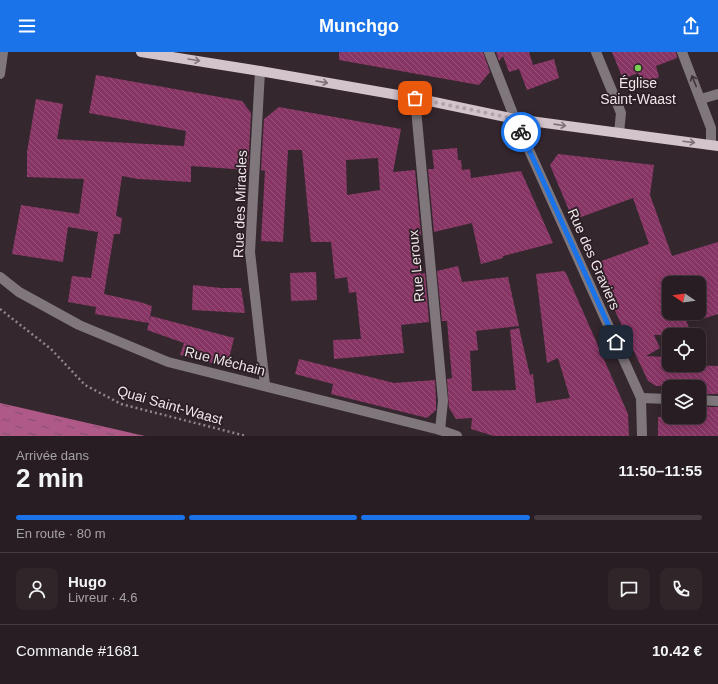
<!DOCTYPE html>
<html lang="fr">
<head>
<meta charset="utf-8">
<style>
	:root { --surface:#281d22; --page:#30262a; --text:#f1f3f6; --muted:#a5a2a5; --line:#443b40; --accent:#1a73e8 }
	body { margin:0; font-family:Arial,sans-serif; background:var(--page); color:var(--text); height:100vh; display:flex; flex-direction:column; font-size:15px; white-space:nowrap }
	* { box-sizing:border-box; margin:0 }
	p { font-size:13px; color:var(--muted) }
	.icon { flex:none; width:22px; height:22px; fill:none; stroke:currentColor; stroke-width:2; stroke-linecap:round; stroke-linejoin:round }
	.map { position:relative; height:384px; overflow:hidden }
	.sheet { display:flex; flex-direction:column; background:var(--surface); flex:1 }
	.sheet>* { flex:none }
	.needle { width:26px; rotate:283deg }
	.buttons { position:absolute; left:662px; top:224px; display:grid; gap:8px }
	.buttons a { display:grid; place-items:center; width:44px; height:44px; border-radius:8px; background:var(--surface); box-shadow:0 2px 10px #0003,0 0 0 1px var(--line); font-size:20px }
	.pin { position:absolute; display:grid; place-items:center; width:34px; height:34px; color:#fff; margin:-17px; border-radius:8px; box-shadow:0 2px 6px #0006 }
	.courier { position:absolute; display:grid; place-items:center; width:40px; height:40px; margin:-20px; border:3px solid #1a73e8; border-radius:50%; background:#fff; color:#222; box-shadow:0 1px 5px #0007 }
	.summary em { font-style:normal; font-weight:800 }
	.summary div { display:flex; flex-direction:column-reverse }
	.summary { display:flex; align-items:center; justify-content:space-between; height:68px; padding:0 16px }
	h1 { font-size:26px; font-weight:800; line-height:30px }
	.bar { display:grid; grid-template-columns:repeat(4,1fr); gap:6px 4px; align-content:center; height:48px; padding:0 16px }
	.bar i { height:5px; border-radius:3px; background:var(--line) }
	.bar .current { background:var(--accent) }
	.bar p { grid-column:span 4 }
	.line { display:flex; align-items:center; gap:10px; padding:0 16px; border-top:1px solid var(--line) }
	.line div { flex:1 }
	.round { display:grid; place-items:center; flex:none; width:42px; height:42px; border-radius:8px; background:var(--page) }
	header { display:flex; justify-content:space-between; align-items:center; height:52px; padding:0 16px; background:var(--accent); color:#fff; font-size:18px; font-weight:800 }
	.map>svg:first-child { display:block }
	.water { fill:url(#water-ripples) }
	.building { fill:url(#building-back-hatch); fill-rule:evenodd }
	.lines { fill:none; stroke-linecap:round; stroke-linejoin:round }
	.path { stroke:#92868b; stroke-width:2.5; stroke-dasharray:2 3; stroke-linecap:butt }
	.minor { stroke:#7f777b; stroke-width:10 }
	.major { stroke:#d3c3ca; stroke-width:10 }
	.oneway { stroke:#7f7077 }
	.oneway2 { stroke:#40343a }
	.done { stroke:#afa3a8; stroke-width:4; stroke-dasharray:0 7.2 }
	.route { stroke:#1a73e8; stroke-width:5 }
	.poi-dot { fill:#7cd155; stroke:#2b1e24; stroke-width:1.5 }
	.labels { text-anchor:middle; stroke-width:3.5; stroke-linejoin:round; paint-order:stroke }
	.poi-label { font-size:14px; fill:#f0e6ea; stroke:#2b1e24 }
	.street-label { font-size:14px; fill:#f0e6ea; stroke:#2b1e24 }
</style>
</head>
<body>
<header><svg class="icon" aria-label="menu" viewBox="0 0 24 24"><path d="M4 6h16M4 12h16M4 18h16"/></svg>Munchgo<svg class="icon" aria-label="share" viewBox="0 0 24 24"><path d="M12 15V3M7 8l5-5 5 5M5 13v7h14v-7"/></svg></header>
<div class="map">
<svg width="718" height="384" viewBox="0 0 718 384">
	<defs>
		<pattern id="water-ripples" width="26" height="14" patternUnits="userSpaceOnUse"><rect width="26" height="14" fill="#af5989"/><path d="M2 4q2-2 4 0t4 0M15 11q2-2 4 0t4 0" fill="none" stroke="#86516e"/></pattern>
		<pattern id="building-back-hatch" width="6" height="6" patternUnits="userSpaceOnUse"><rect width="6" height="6" fill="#873564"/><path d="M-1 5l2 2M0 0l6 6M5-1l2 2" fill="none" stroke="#98527a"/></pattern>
	</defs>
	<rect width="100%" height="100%" fill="#35272e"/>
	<!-- water -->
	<path class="water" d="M0 351 145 384H0Z"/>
	<!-- building -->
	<g class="building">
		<path d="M339 0H483L490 20 479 33 339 8Z"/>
		<path d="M496 0H529L533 13 554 7 559 26 527 38 519 17 509 20 503 4 499 9Z"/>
		<path d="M612 0H676L677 6 656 14 659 25 645 33 644 31 642 32 638 21 623 27Z"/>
		<path d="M96 23 242 49 251 61 248 118 191 114V130L138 127 122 124 116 164 122 166 120 182H114L104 242 140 250 152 254 149 271 151 264 234 286 227 315 180 303 184 291 147 278 149 271 95 262 96 255 68 250 72 224 91 226 98 180 68 175 63 210 12 202 21 153 79 162 84 127 27 125V100L36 47 63 52 57 87 184 94 186 79 89 61Z"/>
		<path d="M279 55 401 77 393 120 415 118 421 183 418 184 421 222 425 221 429 270 401 273 404 301 334 307 333 288 361 287 356 240 349 241 347 225 335 227 331 190H311L302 98H288L283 190 261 189 265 119 261 118 264 67ZM378 106 380 138 347 143 346 108Z"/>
		<path d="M457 96 458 108H461L462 118 470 117 471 126 521 119 553 191 503 204V206L481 212 472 171 434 180 428 117H434L432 98Z"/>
		<path d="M558 102 654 113 650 143 672 204 718 190V262L699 268V231H669V261H683L690 278 682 283H654L660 296 646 304 664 305 670 317 684 313 718 314V342H699V335L656 334 648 329 593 212 649 192 633 146 573 168 550 113Z"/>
		<path d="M458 214 462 230 508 225 519 274 476 279 478 298 470 299 472 339 516 338 510 278 519 276 530 323 533 322 536 351 570 346 558 306 547 311 536 222 564 219 566 221 628 362 629 384H494L471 377 472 366 456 367 449 356 447 327 452 326 447 269H442L437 219Z"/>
		<path d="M316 220 317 248 291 249 290 221Z"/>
		<path d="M193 233 221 236H241L245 261 192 258Z"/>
		<path d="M299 307 394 331 435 328 436 349V358L427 366 331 342 333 332 295 322Z"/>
		<path d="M699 355H718V384H658V365H699Z"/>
	</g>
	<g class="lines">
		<!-- path -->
		<path class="path" d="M0 257 51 297 85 333 121 352 246 384"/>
		<!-- minor -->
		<g class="minor">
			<path d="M489 0 515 67 641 346 642 384"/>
			<path d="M596 0 621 61 619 81"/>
			<path d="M682 0 711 76V93"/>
			<path d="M260 19 250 200 265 333"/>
			<path d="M0 22 3 0"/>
			<path d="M415 46 443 349 440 378"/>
			<path d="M701 47 718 42"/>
			<path d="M0 225 19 240 79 273 168 310 440 378 457 384"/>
			<path d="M641 346 669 347"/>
			<path d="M699 348 718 349"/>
		</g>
		<!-- major -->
		<path class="major" d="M141 0 260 19 415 46 515 67 718 94"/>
	</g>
	<!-- one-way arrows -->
	<defs><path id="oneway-shaft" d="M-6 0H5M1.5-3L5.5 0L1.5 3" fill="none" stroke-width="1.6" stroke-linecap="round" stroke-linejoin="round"/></defs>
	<g class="oneway">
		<use href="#oneway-shaft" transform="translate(194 8) rotate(9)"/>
		<use href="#oneway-shaft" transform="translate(322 30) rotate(10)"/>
		<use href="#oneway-shaft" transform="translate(560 73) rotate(8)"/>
		<use href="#oneway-shaft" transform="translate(689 90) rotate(7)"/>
	</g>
	<use class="oneway2" href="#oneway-shaft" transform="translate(694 29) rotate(-112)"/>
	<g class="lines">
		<!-- done -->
		<path class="done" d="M415 46 515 67 521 80"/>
		<!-- route -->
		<path class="route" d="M521 80 616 290"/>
	</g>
	<!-- markers -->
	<circle class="poi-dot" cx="638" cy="16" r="4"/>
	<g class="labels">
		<!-- poi labels -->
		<g class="poi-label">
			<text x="638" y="36">Église<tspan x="638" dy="16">Saint-Waast</tspan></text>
		</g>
		<!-- street labels -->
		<g class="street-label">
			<text transform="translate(240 152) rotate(-88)" y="5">Rue des Miracles</text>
			<text transform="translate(594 207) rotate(66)" y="5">Rue des Graviers</text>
			<text transform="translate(416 214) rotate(-95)" y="5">Rue Leroux</text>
			<text transform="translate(225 309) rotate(14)" y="5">Rue Méchain</text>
			<text transform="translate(170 353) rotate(16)" y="5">Quai Saint-Waast</text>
		</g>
	</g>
</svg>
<div class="buttons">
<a><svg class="needle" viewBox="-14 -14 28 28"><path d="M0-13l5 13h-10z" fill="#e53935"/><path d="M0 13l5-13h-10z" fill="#a5a2a5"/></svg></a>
<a><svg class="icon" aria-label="locate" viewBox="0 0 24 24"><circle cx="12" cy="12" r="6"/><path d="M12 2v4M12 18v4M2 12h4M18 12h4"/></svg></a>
<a><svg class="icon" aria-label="layers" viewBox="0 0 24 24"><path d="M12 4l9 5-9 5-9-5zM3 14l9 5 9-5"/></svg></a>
</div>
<div class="pin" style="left:415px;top:46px;background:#ea580c"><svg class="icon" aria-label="bag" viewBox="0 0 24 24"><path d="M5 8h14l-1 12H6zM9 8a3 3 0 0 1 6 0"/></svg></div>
<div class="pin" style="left:616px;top:290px;background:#1f2937"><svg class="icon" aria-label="home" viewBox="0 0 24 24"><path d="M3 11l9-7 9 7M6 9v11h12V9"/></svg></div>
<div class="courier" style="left:521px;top:80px"><svg class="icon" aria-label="bike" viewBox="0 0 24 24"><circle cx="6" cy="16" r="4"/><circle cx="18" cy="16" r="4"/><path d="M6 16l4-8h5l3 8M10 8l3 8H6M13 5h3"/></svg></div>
</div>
<section class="sheet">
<div class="summary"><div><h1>2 min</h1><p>Arrivée dans</p></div><em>11:50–11:55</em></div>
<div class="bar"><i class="current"></i><i class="current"></i><i class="current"></i><i></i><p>En route · 80 m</p></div>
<div class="line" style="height:72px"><a class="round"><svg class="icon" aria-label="person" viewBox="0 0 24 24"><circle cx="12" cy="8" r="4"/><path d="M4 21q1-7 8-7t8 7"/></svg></a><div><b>Hugo</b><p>Livreur · 4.6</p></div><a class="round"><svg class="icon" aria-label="chat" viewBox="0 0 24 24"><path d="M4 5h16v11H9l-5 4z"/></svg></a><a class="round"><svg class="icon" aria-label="phone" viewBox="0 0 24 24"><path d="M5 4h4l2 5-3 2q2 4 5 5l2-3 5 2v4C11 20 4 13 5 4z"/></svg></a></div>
<div class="line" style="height:52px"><div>Commande #1681</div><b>10.42 €</b></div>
</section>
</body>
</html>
